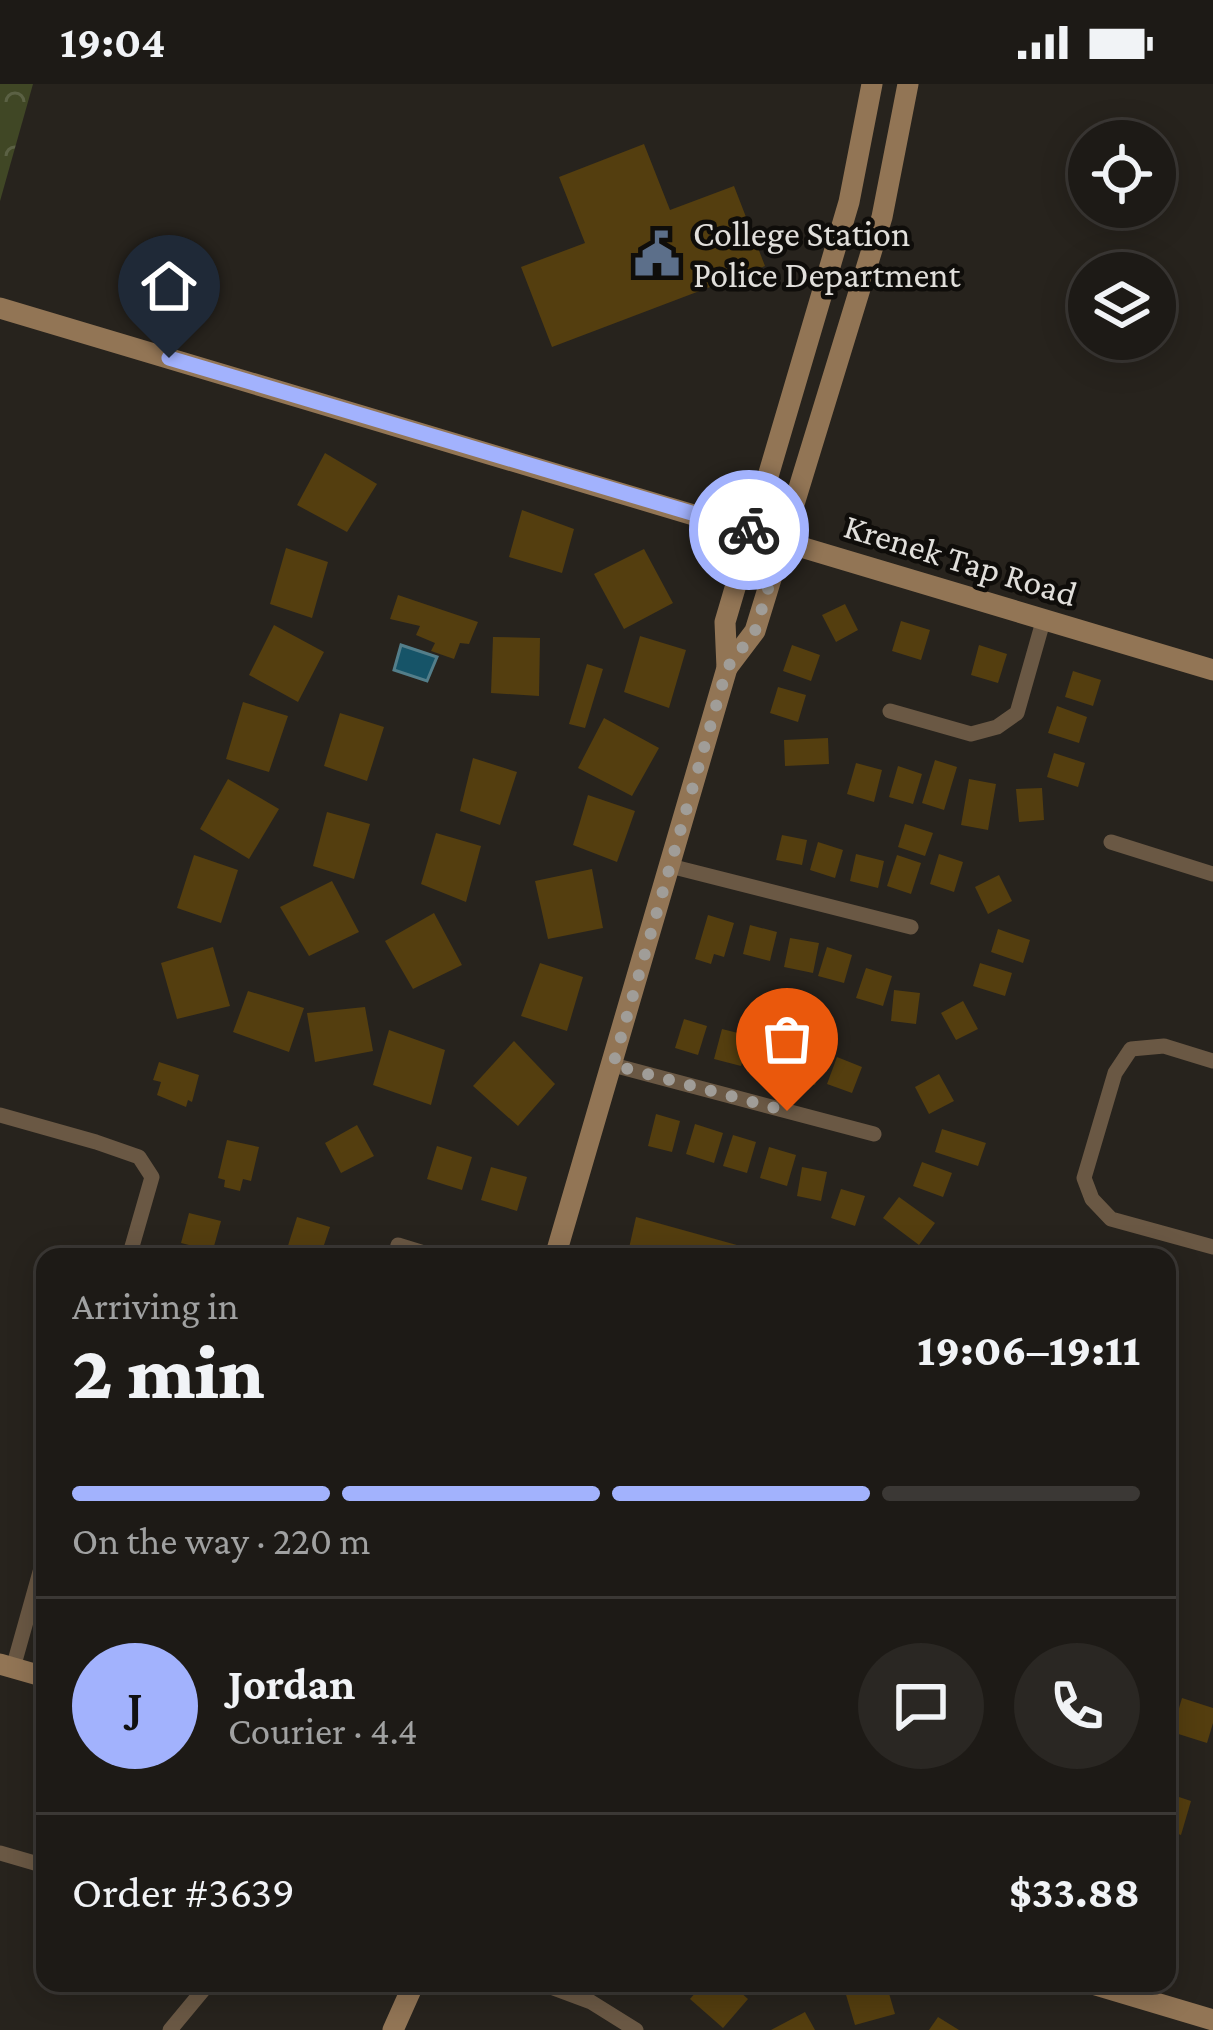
<!DOCTYPE html>
<html lang="en">
<head>
<meta charset="utf-8">
<style>
	:root { --surface:#1d1a16; --page:#2a2723; --text:#f1f3f6; --muted:#a0a1a1; --line:#3b3835; --accent:#a2b2fd }
	body { margin:0; font-family:"Crimson Pro",serif; background:var(--page); color:var(--text); height:100vh; display:flex; flex-direction:column; font-size:45px; white-space:nowrap }
	* { box-sizing:border-box; margin:0 }
	p { font-size:39px; color:var(--muted) }
	.icon { flex:none; width:66px; height:66px; fill:none; stroke:currentColor; stroke-width:2; stroke-linecap:round; stroke-linejoin:round }
	.map { position:relative; flex:1; overflow:hidden }
	.details { position:absolute; left:36px; top:1164px; width:1140px; height:744px; display:flex; flex-direction:column; background:var(--surface); border-radius:24px; box-shadow:0 6px 30px #0003,0 0 0 3px var(--line) }
	.details>* { flex:none }
	.fabs { position:absolute; left:1068px; top:36px; display:grid; gap:24px }
	.fabs a { display:grid; place-items:center; width:108px; height:108px; border-radius:50%; background:var(--surface); box-shadow:0 6px 30px #0003,0 0 0 3px var(--line); font-size:60px }
	.pin { position:absolute; display:grid; place-items:center; width:102px; height:102px; color:#fff; margin:-123px -51px; border-radius:50% 50% 50% 0; rotate:-45deg; box-shadow:0 0 12px #0007 }
	.pin .icon { rotate:45deg }
	.courier { position:absolute; display:grid; place-items:center; width:120px; height:120px; margin:-60px; border:9px solid #a2b2fd; border-radius:50%; background:#fff; color:#222; box-shadow:0 3px 15px #0007 }
	.head em { font-style:normal; font-weight:800 }
	.head div { display:flex; flex-direction:column-reverse }
	.head { display:flex; align-items:center; justify-content:space-between; height:204px; padding:0 36px }
	h1 { font-size:78px; font-weight:800; line-height:90px }
	.bar { display:grid; grid-template-columns:repeat(4,1fr); gap:18px 12px; align-content:center; height:144px; padding:0 36px }
	.bar i { height:15px; border-radius:9px; background:var(--line) }
	.bar .active { background:var(--accent) }
	.bar p { grid-column:span 4 }
	.line { display:flex; align-items:center; gap:30px; padding:0 36px; border-top:3px solid var(--line) }
	.line div { flex:1 }
	.round { display:grid; place-items:center; flex:none; width:126px; height:126px; border-radius:63px; background:var(--page) }
	.status { display:flex; justify-content:space-between; align-items:center; height:84px; padding:0 60px; background:var(--surface); direction:ltr }
	.status svg { height:33px; fill:currentColor }
	.map>svg:first-child { display:block }
	.park { fill:url(#park-crowns) }
	.water { fill:url(#water-ripples); stroke:#537e8a; stroke-width:3 }
	.building { fill:#543e0f }
	.lines { fill:none; stroke-linecap:round; stroke-linejoin:round }
	.street { stroke:#6a5844; stroke-width:15 }
	.secondary { stroke:#927555; stroke-width:21 }
	.done { stroke:#a09d98; stroke-width:12; stroke-dasharray:0 21.6 }
	.route { stroke:#a2b2fd; stroke-width:15 }
	.labels { text-anchor:middle; stroke-width:9; stroke-linejoin:round; paint-order:stroke }
	.poi-label { font-size:36px; fill:#e1dfdb; stroke:#0f0d0a; text-anchor:start }
	.street-label { font-size:36px; fill:#e1dfdb; stroke:#0f0d0a }
</style>
</head>
<body>
<div class="status"><b>19:04</b><svg viewBox="0 0 49 12"><path d="M0 12V9h3v3zM5 12V6h3v6zM10 12V3h3v9zM15 12V0h3v12zM26 1h20v11H26zM47 4h2v5h-2z"/></svg></div>
<div class="map">
<svg width="1213" height="1946" viewBox="0 0 1213 1946">
	<defs>
		<pattern id="park-crowns" width="20" height="18" patternUnits="userSpaceOnUse" patternTransform="scale(3)"><rect width="20" height="18" fill="#404725"/><path d="M2 6a3 3 0 1 1 6 0M12 15a3 3 0 1 1 6 0" fill="none" stroke="#5b6144"/></pattern>
		<pattern id="water-ripples" width="26" height="14" patternUnits="userSpaceOnUse" patternTransform="scale(3)"><rect width="26" height="14" fill="#165468"/><path d="M2 4q2-2 4 0t4 0M15 11q2-2 4 0t4 0" fill="none" stroke="#386c7d"/></pattern>
	</defs>
	<rect width="100%" height="100%" fill="#27231d"/>
	<!-- park -->
	<path class="park" d="M0 0H33L0 117Z"/>
	<!-- water -->
	<path class="water" d="M401 561 437 573 427 597 394 586Z"/>
	<!-- building -->
	<g class="building">
		<path d="M644 60 670 126 734 102 765 182 552 263 521 183 585 159 559 93Z"/>
		<path d="M325 369 377 400 347 448 297 421Z"/>
		<path d="M522 426 574 445 562 489 509 473Z"/>
		<path d="M286 464 328 478 312 534 270 520Z"/>
		<path d="M644 465 673 519 624 545 594 490Z"/>
		<path d="M398 511 478 538 469 560 460 559 454 575 431 567 435 559 416 551 420 542 390 535Z"/>
		<path d="M845 520 858 546 836 558 822 531Z"/>
		<path d="M901 537 930 546 921 576 892 567Z"/>
		<path d="M274 541 324 568 298 618 249 591Z"/>
		<path d="M640 552 686 566 669 624 624 608Z"/>
		<path d="M493 553 540 554 539 612 491 609Z"/>
		<path d="M792 561 820 571 811 597 783 587Z"/>
		<path d="M979 561 1007 570 998 599 971 591Z"/>
		<path d="M587 580 603 585 585 644 569 640Z"/>
		<path d="M1073 587 1101 596 1093 622 1065 613Z"/>
		<path d="M778 603 806 611 798 638 770 629Z"/>
		<path d="M243 618 288 632 269 688 226 675Z"/>
		<path d="M1057 622 1087 633 1079 659 1048 649Z"/>
		<path d="M340 629 384 643 367 697 324 682Z"/>
		<path d="M604 634 659 664 632 712 578 684Z"/>
		<path d="M828 654 829 680 785 682 784 656Z"/>
		<path d="M1054 669 1085 679 1078 703 1047 693Z"/>
		<path d="M473 674 517 688 500 741 460 727Z"/>
		<path d="M935 676 957 683 944 726 922 719Z"/>
		<path d="M856 679 882 686 874 718 847 710Z"/>
		<path d="M898 682 922 690 913 720 889 713Z"/>
		<path d="M228 695 279 725 249 775 200 745Z"/>
		<path d="M969 695 996 700 988 746 961 741Z"/>
		<path d="M1042 704 1044 736 1019 738 1016 705Z"/>
		<path d="M588 711 635 727 617 778 573 761Z"/>
		<path d="M327 728 370 740 354 795 313 782Z"/>
		<path d="M905 740 933 749 925 772 898 763Z"/>
		<path d="M436 749 481 762 466 818 421 800Z"/>
		<path d="M782 751 807 756 802 781 776 776Z"/>
		<path d="M818 758 843 766 835 794 810 786Z"/>
		<path d="M856 770 884 777 878 804 850 797Z"/>
		<path d="M939 770 963 778 954 808 930 800Z"/>
		<path d="M194 771 238 786 221 839 177 824Z"/>
		<path d="M897 771 921 779 911 810 887 802Z"/>
		<path d="M592 785 603 844 548 855 535 797Z"/>
		<path d="M999 791 1012 817 988 830 975 803Z"/>
		<path d="M332 797 359 848 309 872 280 823Z"/>
		<path d="M434 829 462 881 413 905 385 857Z"/>
		<path d="M708 831 734 839 724 873 714 870 711 880 695 875Z"/>
		<path d="M750 841 777 848 770 877 743 870Z"/>
		<path d="M998 845 1030 856 1023 879 991 868Z"/>
		<path d="M790 854 819 859 813 889 784 883Z"/>
		<path d="M213 863 230 922 177 935 161 879Z"/>
		<path d="M827 863 852 871 844 899 818 892Z"/>
		<path d="M540 879 583 893 567 947 521 932Z"/>
		<path d="M980 879 1012 889 1005 912 973 902Z"/>
		<path d="M866 884 892 892 883 922 856 914Z"/>
		<path d="M894 906 920 909 916 940 891 937Z"/>
		<path d="M248 907 304 924 289 968 233 948Z"/>
		<path d="M963 917 978 945 956 956 941 929Z"/>
		<path d="M365 923 373 967 315 978 307 929Z"/>
		<path d="M684 935 707 942 698 971 675 964Z"/>
		<path d="M763 939 787 946 773 992 750 985Z"/>
		<path d="M722 945 750 952 741 982 714 975Z"/>
		<path d="M389 946 445 966 431 1021 373 1001Z"/>
		<path d="M804 952 828 959 815 1001 791 994Z"/>
		<path d="M514 957 555 1000 518 1042 473 1002Z"/>
		<path d="M837 973 862 983 852 1009 827 1000Z"/>
		<path d="M159 978 199 991 192 1018 188 1016 186 1023 157 1011 161 998 153 996Z"/>
		<path d="M939 990 954 1017 929 1030 915 1003Z"/>
		<path d="M656 1030 680 1037 672 1068 648 1062Z"/>
		<path d="M695 1040 723 1049 714 1079 686 1070Z"/>
		<path d="M357 1041 374 1072 341 1089 325 1059Z"/>
		<path d="M942 1045 986 1059 978 1082 935 1068Z"/>
		<path d="M733 1051 756 1058 747 1089 723 1082Z"/>
		<path d="M227 1056 259 1063 251 1097 243 1095 240 1107 224 1103 225 1096 218 1094Z"/>
		<path d="M437 1062 472 1073 462 1106 427 1095Z"/>
		<path d="M769 1063 796 1071 787 1102 760 1094Z"/>
		<path d="M922 1078 952 1089 943 1113 913 1102Z"/>
		<path d="M491 1083 527 1093 517 1127 481 1116Z"/>
		<path d="M802 1083 827 1088 821 1117 797 1112Z"/>
		<path d="M841 1105 865 1112 855 1142 831 1134Z"/>
		<path d="M899 1113 935 1139 919 1161 883 1134Z"/>
		<path d="M189 1129 221 1137 211 1173H187L189 1161 181 1159Z"/>
		<path d="M297 1133 330 1143 320 1173H303L286 1168Z"/>
		<path d="M636 1133 744 1163 740 1173H627Z"/>
		<path d="M1182 1614 1213 1624V1639L1207 1659 1172 1648Z"/>
		<path d="M1167 1709 1191 1717 1181 1751 1167 1746Z"/>
		<path d="M1167 1811 1178 1815 1168 1846H1167Z"/>
		<path d="M704 1899H730L748 1915 723 1944 690 1915Z"/>
		<path d="M863 1899H886L895 1930 855 1941 844 1904Z"/>
		<path d="M805 1928 815 1946H771Z"/>
		<path d="M938 1933 959 1946H929Z"/>
	</g>
	<g class="lines">
		<!-- street -->
		<g class="street">
			<path d="M890 627 971 650 997 643 1017 629 1044 534"/>
			<path d="M1111 758 1213 790"/>
			<path d="M670 782 911 843"/>
			<path d="M1213 977 1164 962 1131 965 1115 989 1084 1094 1092 1115 1111 1135 1213 1163"/>
			<path d="M613 981 874 1050"/>
			<path d="M0 1031 96 1058 139 1073 152 1093 129 1173"/>
			<path d="M395 1173 398 1161 437 1173"/>
			<path d="M13 1584 45 1470"/>
			<path d="M0 1769 45 1782"/>
			<path d="M540 1899 591 1918 636 1946"/>
			<path d="M170 1946 209 1899"/>
		</g>
		<!-- secondary -->
		<g class="secondary">
			<path d="M0 224 1213 586"/>
			<path d="M727 584 755 547 783 456 882 133 908 0"/>
			<path d="M555 1173 727 584 725 538 849 118 872 0"/>
			<path d="M0 1580 45 1593"/>
			<path d="M1089 1899 1213 1936"/>
			<path d="M393 1946 414 1899"/>
		</g>
	</g>
	<g class="lines">
		<!-- done -->
		<path class="done" d="M749 446 783 456 755 547 727 584 613 981 787 1027"/>
		<!-- route -->
		<path class="route" d="M169 274 749 446"/>
	</g>
	<!-- icons -->
	<defs>
		<g id="civic-bare" transform="scale(3.6)"><path d="M-.6-6.5H3V-4.5H.6V-3L4-1V1h2V6H-6V1h2V-1L-.6-3ZM-1.2 2.5V6h2.4V2.5Z" fill="#5c6f8a" stroke="#0f0d0a" stroke-width="2.5" paint-order="stroke"/></g>
	</defs>
	<g fill-rule="evenodd">
		<use href="#civic-bare" x="657" y="170"/>
	</g>
	<g class="labels">
		<!-- poi labels -->
		<g class="poi-label">
			<text x="693" y="162">College Station<tspan x="693" dy="41">Police Department</tspan></text>
		</g>
		<!-- street labels -->
		<g class="street-label">
			<text transform="translate(961 475) rotate(17)" y="13">Krenek Tap Road</text>
		</g>
	</g>
</svg>
<div class="fabs">
<a><svg class="icon" aria-label="locate" viewBox="0 0 24 24"><circle cx="12" cy="12" r="6"/><path d="M12 2v4M12 18v4M2 12h4M18 12h4"/></svg></a>
<a><svg class="icon" aria-label="layers" viewBox="0 0 24 24"><path d="M12 4l9 5-9 5-9-5zM3 14l9 5 9-5"/></svg></a>
</div>
<div class="pin" style="left:787px;top:1027px;background:#ea580c"><svg class="icon" aria-label="bag" viewBox="0 0 24 24"><path d="M5 8h14l-1 12H6zM9 8a3 3 0 0 1 6 0"/></svg></div>
<div class="pin" style="left:169px;top:274px;background:#1f2937"><svg class="icon" aria-label="home" viewBox="0 0 24 24"><path d="M3 11l9-7 9 7M6 9v11h12V9"/></svg></div>
<div class="courier" style="left:749px;top:446px"><svg class="icon" aria-label="bike" viewBox="0 0 24 24"><circle cx="6" cy="16" r="4"/><circle cx="18" cy="16" r="4"/><path d="M6 16l4-8h5l3 8M10 8l3 8H6M13 5h3"/></svg></div>
<section class="details">
<div class="head"><div><h1>2 min</h1><p>Arriving in</p></div><em>19:06–19:11</em></div>
<div class="bar"><i class="active"></i><i class="active"></i><i class="active"></i><i></i><p>On the way · 220 m</p></div>
<div class="line" style="height:216px"><b class="round" style="background:var(--accent);color:#111">J</b><div><b>Jordan</b><p>Courier · 4.4</p></div><a class="round"><svg class="icon" aria-label="chat" viewBox="0 0 24 24"><path d="M4 5h16v11H9l-5 4z"/></svg></a><a class="round"><svg class="icon" aria-label="phone" viewBox="0 0 24 24"><path d="M5 4h4l2 5-3 2q2 4 5 5l2-3 5 2v4C11 20 4 13 5 4z"/></svg></a></div>
<div class="line" style="height:156px"><div>Order #3639</div><b>$33.88</b></div>
</section>
</div>
</body>
</html>
